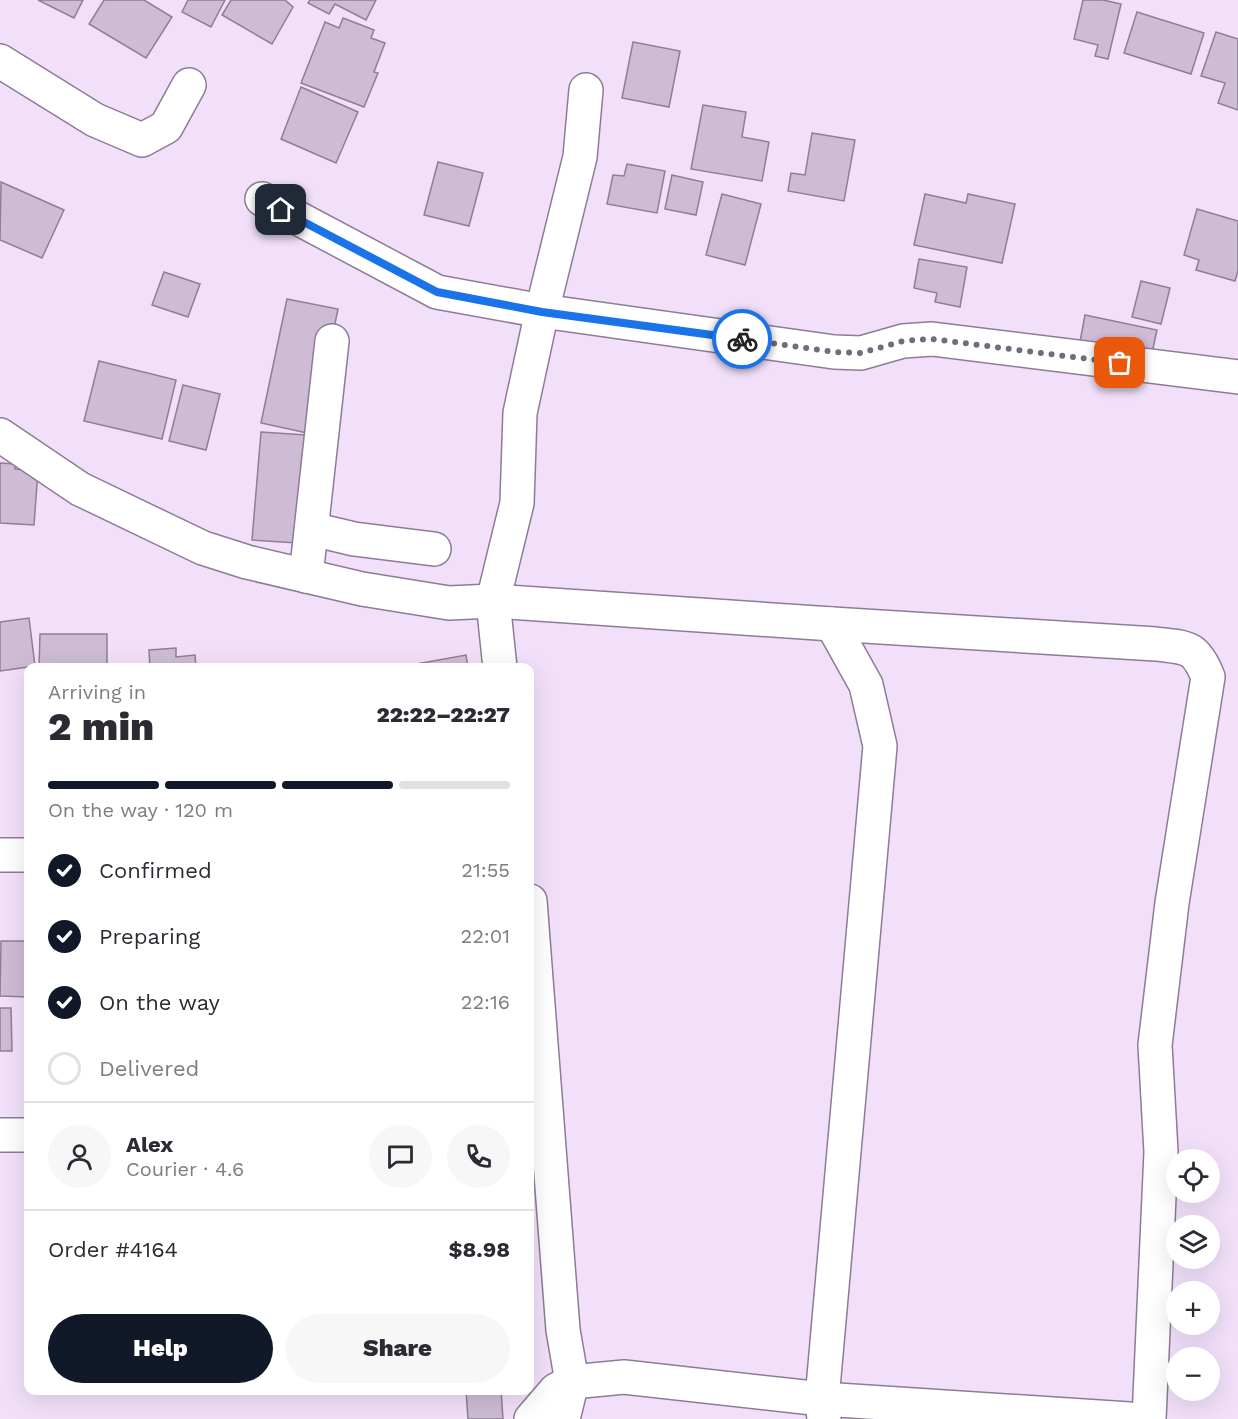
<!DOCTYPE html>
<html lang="en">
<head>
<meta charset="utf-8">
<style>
	:root { --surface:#fff; --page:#f7f7f7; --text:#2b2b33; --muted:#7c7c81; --line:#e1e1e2; --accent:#111827 }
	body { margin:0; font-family:"Work Sans",sans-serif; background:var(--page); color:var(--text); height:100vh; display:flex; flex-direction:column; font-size:22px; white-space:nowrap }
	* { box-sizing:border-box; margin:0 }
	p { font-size:20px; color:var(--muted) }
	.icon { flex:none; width:33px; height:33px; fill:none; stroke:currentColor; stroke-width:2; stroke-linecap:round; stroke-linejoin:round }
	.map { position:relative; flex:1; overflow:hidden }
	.side { position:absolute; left:24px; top:663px; width:510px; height:732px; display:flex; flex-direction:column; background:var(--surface); border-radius:12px; box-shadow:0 6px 24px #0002 }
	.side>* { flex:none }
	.tools { position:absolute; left:1166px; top:1149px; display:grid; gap:12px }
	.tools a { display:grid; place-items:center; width:54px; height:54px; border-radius:50%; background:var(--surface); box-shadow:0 6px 24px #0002; font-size:30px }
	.pin { position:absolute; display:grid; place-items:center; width:51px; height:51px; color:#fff; margin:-26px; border-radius:12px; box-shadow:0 3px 9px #0006 }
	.courier { position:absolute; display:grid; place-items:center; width:60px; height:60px; margin:-30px; border:4px solid #1a73e8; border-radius:50%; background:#fff; color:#222; box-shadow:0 2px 8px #0007 }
	.summary em { font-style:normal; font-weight:800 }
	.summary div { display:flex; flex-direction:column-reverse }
	.summary { display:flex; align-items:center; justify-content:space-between; height:102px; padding:0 24px }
	h1 { font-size:39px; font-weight:800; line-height:45px }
	.bar { display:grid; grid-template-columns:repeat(4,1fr); gap:9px 6px; align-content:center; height:72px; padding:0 24px }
	.bar i { height:8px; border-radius:4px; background:var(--line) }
	.bar .current { background:var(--accent) }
	.bar p { grid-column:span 4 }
	.line { display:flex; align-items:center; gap:15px; padding:0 24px; border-top:2px solid var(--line) }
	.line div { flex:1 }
	.round { display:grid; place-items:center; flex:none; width:63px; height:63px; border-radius:32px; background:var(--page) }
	ol { padding:0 24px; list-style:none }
	li { display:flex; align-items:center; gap:18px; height:66px }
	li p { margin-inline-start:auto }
	li .icon { padding:6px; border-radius:50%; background:var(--accent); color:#fff; stroke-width:4 }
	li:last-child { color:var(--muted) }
	li i { width:33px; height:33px; border:3px solid var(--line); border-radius:50% }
	.primary-button { display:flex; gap:12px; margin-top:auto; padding:12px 24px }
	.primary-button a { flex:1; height:69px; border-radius:36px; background:var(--accent); color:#fff; font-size:24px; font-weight:800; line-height:69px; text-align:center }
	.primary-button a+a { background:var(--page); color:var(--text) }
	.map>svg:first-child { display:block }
	.building { fill:#cebcd7; stroke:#8f7e96; stroke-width:1.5 }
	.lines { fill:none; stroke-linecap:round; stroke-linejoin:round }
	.minor-casing { stroke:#8d7c95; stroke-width:36 }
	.minor { stroke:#fff; stroke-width:33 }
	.done { stroke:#756a7b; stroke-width:6; stroke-dasharray:0 10.8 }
	.route { stroke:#1a73e8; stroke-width:8 }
</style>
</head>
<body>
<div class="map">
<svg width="1238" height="1419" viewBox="0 0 1238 1419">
	<rect width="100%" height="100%" fill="#f2e0fb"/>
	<!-- building -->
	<g class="building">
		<path d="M38 0H83L74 18Z"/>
		<path d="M104 0H144L172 17 146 58 89 24Z"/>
		<path d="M188 0H225L211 27 182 12Z"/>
		<path d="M231 0H285L293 7 272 44 222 15Z"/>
		<path d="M310 0H376L366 20 335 4 329 14 308 3Z"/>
		<path d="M1083 0H1103L1121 4 1108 59 1095 56 1098 45 1074 39Z"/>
		<path d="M1137 12 1204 33 1191 74 1124 53Z"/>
		<path d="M343 18 374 30 371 38 385 43 374 72 378 73 364 107 301 83 325 22 339 28Z"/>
		<path d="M1216 32 1238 39V110L1218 103 1225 83 1201 76Z"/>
		<path d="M633 42 680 51 669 107 622 98Z"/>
		<path d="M301 87 358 112 336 163 281 139Z"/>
		<path d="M703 105 746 112 742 137 769 142 762 181 691 169Z"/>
		<path d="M812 133 855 140 844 201 788 191 791 173 805 175Z"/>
		<path d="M438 162 483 173 469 226 424 215Z"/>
		<path d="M627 164 665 171 657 213 607 204 613 175 624 176Z"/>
		<path d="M672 175 703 182 696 215 665 209Z"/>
		<path d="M1 182 64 210 42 258 0 240Z"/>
		<path d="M722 194 761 204 745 265 706 255Z"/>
		<path d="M925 194 966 203 968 194 1015 204 1002 263 914 245Z"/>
		<path d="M1197 209 1238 221V271L1235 281 1196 270 1199 260 1184 255Z"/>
		<path d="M919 259 967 267 960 307 935 302 937 293 914 288Z"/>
		<path d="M164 272 200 284 188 317 152 305Z"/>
		<path d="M1141 281 1170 288 1161 324 1132 317Z"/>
		<path d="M287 299 338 309 312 434 261 423Z"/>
		<path d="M1085 315 1157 330 1150 362 1079 347Z"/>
		<path d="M99 361 176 380 162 439 84 421Z"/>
		<path d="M183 385 220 394 206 450 169 441Z"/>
		<path d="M261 432 306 435 297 543 252 540Z"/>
		<path d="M0 463 15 464V469L38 471 34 525 0 523Z"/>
		<path d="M29 618 35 666 0 671V622Z"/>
		<path d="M40 634H107V668H39Z"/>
		<path d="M176 648V657L195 655 196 668H150L149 650Z"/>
		<path d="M466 655 468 668H394Z"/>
		<path d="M1 941H28V997L0 996Z"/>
		<path d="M0 1008H11L12 1051H0Z"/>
		<path d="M466 1390H501L503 1419H468Z"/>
	</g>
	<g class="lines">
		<!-- minor casing -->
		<g class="minor-casing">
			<g id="minor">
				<path d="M0 61 95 120 142 140 166 127 189 85"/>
				<path d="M262 199 437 292 542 311 834 352 861 353 903 341 932 339 1238 377"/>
				<path d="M0 435 80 489 203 548 247 562 362 589 449 603 493 601 832 624 1156 644C1187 648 1195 645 1208 677L1172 903 1155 1045 1161 1152 1149 1419"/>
				<path d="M312 529 354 539 434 549"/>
				<path d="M306 576 332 341"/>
				<path d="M500 668 493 601 517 503 520 413 542 311 580 157 586 90"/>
				<path d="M0 855H28"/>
				<path d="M530 901 563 1330 572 1382 563 1419"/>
				<path d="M0 1135H28"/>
				<path d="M531 1419 556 1390 572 1382 624 1377 822 1399 1129 1419"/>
				<path d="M824 1419 822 1399 880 746 866 685 832 624"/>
			</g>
		</g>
		<!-- minor -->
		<use href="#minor" class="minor"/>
	</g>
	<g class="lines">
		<!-- done -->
		<path class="done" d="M742 339 834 352 861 353 903 341 932 339 1120 363"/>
		<!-- route -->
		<path class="route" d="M281 210 437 292 542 312 742 339"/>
	</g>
</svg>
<div class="tools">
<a><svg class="icon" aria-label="locate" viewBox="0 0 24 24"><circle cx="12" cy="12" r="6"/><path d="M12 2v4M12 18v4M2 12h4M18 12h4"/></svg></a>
<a><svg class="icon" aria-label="layers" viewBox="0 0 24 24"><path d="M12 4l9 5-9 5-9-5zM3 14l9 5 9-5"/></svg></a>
<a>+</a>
<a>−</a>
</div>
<div class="pin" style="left:1120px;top:363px;background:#ea580c"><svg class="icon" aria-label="bag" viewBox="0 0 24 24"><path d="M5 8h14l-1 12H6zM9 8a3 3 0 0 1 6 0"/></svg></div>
<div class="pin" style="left:281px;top:210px;background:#1f2937"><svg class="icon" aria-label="home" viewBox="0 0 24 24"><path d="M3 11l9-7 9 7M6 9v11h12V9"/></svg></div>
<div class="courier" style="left:742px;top:339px"><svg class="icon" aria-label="bike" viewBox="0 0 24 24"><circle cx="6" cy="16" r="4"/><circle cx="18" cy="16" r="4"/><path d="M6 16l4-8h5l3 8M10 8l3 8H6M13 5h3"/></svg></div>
<section class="side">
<div class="summary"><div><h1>2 min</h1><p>Arriving in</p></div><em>22:22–22:27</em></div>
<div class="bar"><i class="current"></i><i class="current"></i><i class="current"></i><i></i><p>On the way · 120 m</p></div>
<ol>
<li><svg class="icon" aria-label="check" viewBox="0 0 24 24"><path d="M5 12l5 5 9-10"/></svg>Confirmed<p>21:55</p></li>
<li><svg class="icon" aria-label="check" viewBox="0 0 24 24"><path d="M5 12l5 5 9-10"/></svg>Preparing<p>22:01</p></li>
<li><svg class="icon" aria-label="check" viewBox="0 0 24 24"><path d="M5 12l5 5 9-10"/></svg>On the way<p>22:16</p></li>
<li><i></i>Delivered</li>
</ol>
<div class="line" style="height:108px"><a class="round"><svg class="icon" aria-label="person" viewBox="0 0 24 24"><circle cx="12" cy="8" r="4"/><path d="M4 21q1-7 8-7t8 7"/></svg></a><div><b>Alex</b><p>Courier · 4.6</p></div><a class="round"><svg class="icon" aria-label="chat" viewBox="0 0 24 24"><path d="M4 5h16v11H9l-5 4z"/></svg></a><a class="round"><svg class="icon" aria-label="phone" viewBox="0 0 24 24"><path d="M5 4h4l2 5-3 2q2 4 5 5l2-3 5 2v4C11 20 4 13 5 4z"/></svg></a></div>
<div class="line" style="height:78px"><div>Order #4164</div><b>$8.98</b></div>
<div class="primary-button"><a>Help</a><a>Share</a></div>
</section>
</div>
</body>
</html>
